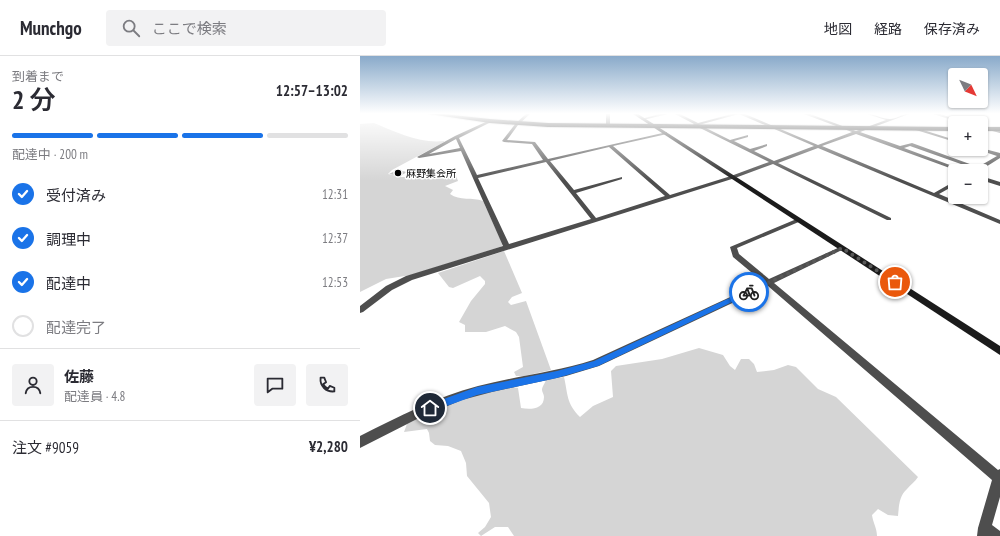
<!DOCTYPE html>
<html lang="ja">
<head>
<meta charset="utf-8">
<style>
	:root { --surface:#fff; --page:#f2f2f3; --text:#2b2b33; --muted:#7c7c81; --line:#e1e1e2; --accent:#1a73e8 }
	body { margin:0; font-family:"PT Sans Narrow","Noto Sans JP",sans-serif; background:var(--page); color:var(--text); height:100vh; display:flex; flex-direction:column; font-size:15px; white-space:nowrap }
	* { box-sizing:border-box; margin:0 }
	p { font-size:13px; color:var(--muted) }
	.icon { flex:none; width:22px; height:22px; fill:none; stroke:currentColor; stroke-width:2; stroke-linecap:round; stroke-linejoin:round }
	.map { position:relative; flex:1; overflow:hidden }
	.details { display:flex; flex-direction:column; background:var(--surface); width:360px }
	.details>* { flex:none }
	.needle { width:26px; rotate:133deg }
	.fabs { position:absolute; left:588px; top:12px; display:grid; gap:8px }
	.fabs a { display:grid; place-items:center; width:40px; height:40px; border-radius:4px; background:var(--surface); box-shadow:0 1px 3px #0004; font-size:20px }
	.pin { position:absolute; display:grid; place-items:center; width:34px; height:34px; color:#fff; margin:-17px; border:2px solid #fff; border-radius:50%; box-shadow:0 1px 4px #0007 }
	.courier { position:absolute; display:grid; place-items:center; width:40px; height:40px; margin:-20px; border:3px solid #1a73e8; border-radius:50%; background:#fff; color:#222; box-shadow:0 1px 5px #0007 }
	.headline em { font-style:normal; font-weight:600 }
	.headline div { display:flex; flex-direction:column-reverse }
	.headline { display:flex; align-items:center; justify-content:space-between; height:68px; padding:0 12px }
	h1 { font-size:26px; font-weight:600; line-height:30px }
	.bar { display:grid; grid-template-columns:repeat(4,1fr); gap:6px 4px; align-content:center; height:48px; padding:0 12px }
	.bar i { height:5px; border-radius:3px; background:var(--line) }
	.bar .active { background:var(--accent) }
	.bar p { grid-column:span 4 }
	.line { display:flex; align-items:center; gap:10px; padding:0 12px; border-top:1px solid var(--line) }
	.line div { flex:1 }
	.round { display:grid; place-items:center; flex:none; width:42px; height:42px; border-radius:4px; background:var(--page) }
	ol { padding:0 12px; list-style:none }
	li { display:flex; align-items:center; gap:12px; height:44px }
	li p { margin-inline-start:auto }
	li .icon { padding:4px; border-radius:50%; background:var(--accent); color:#fff; stroke-width:4 }
	li:last-child { color:var(--muted) }
	li i { width:22px; height:22px; border:2px solid var(--line); border-radius:50% }
	header { display:flex; align-items:center; gap:24px; box-sizing:border-box; height:56px; padding:0 20px; background:var(--surface); border-bottom:1px solid var(--line) }
	header strong { font-size:19px }
	nav { display:flex; gap:22px; margin-inline-start:auto; font-size:14px }
	.search { width:280px; height:36px; background:var(--page); display:flex; align-items:center; gap:10px; box-sizing:border-box; padding:0 14px; border-radius:4px; color:var(--muted); font-size:15px }
	main { display:flex; flex:1; min-height:0 }
	.map>svg:first-child { display:block }
	.green { fill:#d5d5d5 }
	.building { fill:#bebebe }
	.lines { fill:none; stroke-linecap:round; stroke-linejoin:round }
	.primary-casing { stroke:#dbdbdb; stroke-width:2 }
	.street { fill:#4e4e4e; fill-rule:evenodd }
	.secondary { fill:#1b1b1b; fill-rule:evenodd }
	.primary { fill:#000; fill-rule:evenodd }
	.route { fill:#1a73e8 }
	.done { stroke:#595959; stroke-width:4; stroke-dasharray:0 7.2 }
	.poi-dot { fill:#000; stroke:#fff; stroke-width:1.5 }
	.labels { text-anchor:middle; stroke-width:3; stroke-linejoin:round; paint-order:stroke }
	.far-poi-label { font-size:10px; fill:#000; stroke:#fff; text-anchor:start }
</style>
</head>
<body>
<header>
<strong>Munchgo</strong>
<div class="search"><svg class="icon" aria-label="search" viewBox="0 0 24 24"><circle cx="10" cy="10" r="6"/><path d="M15 15l6 6"/></svg>ここで検索</div>
<nav><a>地図</a><a>経路</a><a>保存済み</a></nav>
</header>
<main>
<section class="details">
<div class="headline"><div><h1>2 分</h1><p>到着まで</p></div><em>12:57–13:02</em></div>
<div class="bar"><i class="active"></i><i class="active"></i><i class="active"></i><i></i><p>配達中 · 200 m</p></div>
<ol>
<li><svg class="icon" aria-label="check" viewBox="0 0 24 24"><path d="M5 12l5 5 9-10"/></svg>受付済み<p>12:31</p></li>
<li><svg class="icon" aria-label="check" viewBox="0 0 24 24"><path d="M5 12l5 5 9-10"/></svg>調理中<p>12:37</p></li>
<li><svg class="icon" aria-label="check" viewBox="0 0 24 24"><path d="M5 12l5 5 9-10"/></svg>配達中<p>12:53</p></li>
<li><i></i>配達完了</li>
</ol>
<div class="line" style="height:72px"><a class="round"><svg class="icon" aria-label="person" viewBox="0 0 24 24"><circle cx="12" cy="8" r="4"/><path d="M4 21q1-7 8-7t8 7"/></svg></a><div><b>佐藤</b><p>配達員 · 4.8</p></div><a class="round"><svg class="icon" aria-label="chat" viewBox="0 0 24 24"><path d="M4 5h16v11H9l-5 4z"/></svg></a><a class="round"><svg class="icon" aria-label="phone" viewBox="0 0 24 24"><path d="M5 4h4l2 5-3 2q2 4 5 5l2-3 5 2v4C11 20 4 13 5 4z"/></svg></a></div>
<div class="line" style="height:52px"><div>注文 #9059</div><b>¥2,280</b></div>
</section>
<div class="map">
<svg width="640" height="480" viewBox="0 0 640 480">
	<rect width="100%" height="100%" fill="#fff"/>
	<!-- green -->
	<g class="green">
		<path d="M14 67C35 76 61 88 84 85V86L32 114 28 118 41 121H53L67 119 76 120 95 117 98 125 85 130 93 134 90 138C100 145 112 141 123 145L143 189 140 191 51 219 26 223 0 236V68Z"/>
		<path d="M144 195 162 237 152 241 148 246 151 249 166 245 191 314 164 320H156L154 316 163 311 159 281 156 276 145 270 126 276H105V269L99 266 111 245 125 228V225L120 220 93 232 89 231 78 217Z"/>
		<path d="M339 292 363 299 370 310 375 314 381 303H389L394 308 397 316 414 314 428 309 436 311 458 333 476 341 558 421C555 426 551 428 547 433 539 440 539 450 538 460L528 459 518 453 512 459C513 467 517 472 517 480H154L148 471H135L121 480 118 477 125 471 131 461 129 447 107 420 106 407 101 395 88 390 75 389 70 385 69 377 67 373 44 376 47 368C82 350 114 338 153 331L158 332 161 352C171 354 184 353 184 341 184 338 182 336 182 334 182 331 185 327 186 324L204 321C208 338 206 347 220 361L233 350 253 341 251 315 256 310 302 303Z"/>
	</g>
	<!-- building -->
	<path class="building" d="M37 114 47 116 40 120 29 118Z"/>
	<g class="lines">
		<!-- primary casing -->
		<g class="primary-casing">
			<g id="primary">
				<path d="M69 58H84L130 63 188 67 595 71V75L188 71 130 67Z"/>
				<rect x="621" y="71" width="19" height="4"/>
			</g>
		</g>
		<!-- street -->
		<g class="street">
			<path d="M166 58H170L158 69 147 84 175 86 188 103 307 76V78L253 90 310 139 371 120 409 106 340 72V70H342L370 84 388 79V81L374 85 390 93 407 88V90L394 95 414 105 454 90 379 58H385L458 89 492 76 444 58H450L496 75 526 64 507 58C515 58 522 63 530 63 536 63 542 58 549 58L500 76 540 90 552 87 618 111 637 100 619 94V93H621V92L640 97V102L621 114 612 115 615 113 550 90 544 92 606 115H598L496 78 462 90 574 137 595 125V129L579 138 640 164V168L458 92 418 107 531 162V164H527L413 108 375 122 52 224 32 234 3 256 0 257V250L26 230 46 220 143 190 101 95 59 102 57 101 95 80 130 64 131 66 99 82 117 119 183 104 172 88 144 86 142 85 156 67ZM96 83 100 92 69 98ZM249 91 305 140 236 162 216 137 262 123V121L214 134 190 105ZM186 106 231 163 149 188 118 122Z"/>
			<path d="M246 58H250V70L248 71 246 70Z"/>
			<path d="M300 58H308L283 64 281 63Z"/>
			<path d="M315 58H320L338 67 372 58H379L335 70 333 69 334 68Z"/>
			<path d="M573 58H580L608 67H602Z"/>
			<path d="M621 70 640 75V77L621 72Z"/>
			<path d="M557 72 595 84V86L556 74 555 73Z"/>
			<path d="M621 120 640 126V130L621 124Z"/>
			<path d="M439 162 442 164 441 165 377 192 379 198 409 223 480 191H484L485 192 484 193 414 227 638 414 640 413V441L632 469 640 475V480H617L618 472 632 424 408 230 239 310 206 320 132 336 102 344 61 361 0 392V380C38 361 76 341 118 330 156 320 195 316 233 304L403 226 373 201 370 191Z"/>
		</g>
		<!-- secondary -->
		<path class="secondary" d="M273 58H278L640 290V299Z"/>
		<!-- primary -->
		<use href="#primary" class="primary"/>
	</g>
	<!-- sky -->
	<linearGradient id="sky" x2="0" y2="1"><stop stop-color="#89aaca"/><stop offset="0.46" stop-color="#fff"/><stop offset="1" stop-color="#fff" stop-opacity="0"/></linearGradient>
	<rect width="640" height="125" fill="url(#sky)"/>
	<!-- route -->
	<path class="route" d="M389 233 392 236 391 237 238 310 197 322 117 339 70 356 67 355 66 352 67 349 117 331 197 315 234 305Z"/>
	<g class="lines">
		<!-- done -->
		<path class="done" d="M389 236 482 192 535 226"/>
	</g>
	<!-- markers -->
	<circle class="poi-dot" cx="38" cy="117" r="4"/>
	<g class="labels">
		<!-- far-poi labels -->
		<g class="far-poi-label">
			<text x="46" y="121">麻野集会所</text>
		</g>
	</g>
</svg>
<div class="fabs">
<a><svg class="needle" viewBox="-14 -14 28 28"><path d="M0-13l5 13h-10z" fill="#e53935"/><path d="M0 13l5-13h-10z" fill="#7c7c81"/></svg></a>
<a>+</a>
<a>−</a>
</div>
<div class="pin" style="left:535px;top:226px;background:#ea580c"><svg class="icon" aria-label="bag" viewBox="0 0 24 24"><path d="M5 8h14l-1 12H6zM9 8a3 3 0 0 1 6 0"/></svg></div>
<div class="pin" style="left:70px;top:352px;background:#1f2937"><svg class="icon" aria-label="home" viewBox="0 0 24 24"><path d="M3 11l9-7 9 7M6 9v11h12V9"/></svg></div>
<div class="courier" style="left:389px;top:236px"><svg class="icon" aria-label="bike" viewBox="0 0 24 24"><circle cx="6" cy="16" r="4"/><circle cx="18" cy="16" r="4"/><path d="M6 16l4-8h5l3 8M10 8l3 8H6M13 5h3"/></svg></div>
</div>
</main>
</body>
</html>
